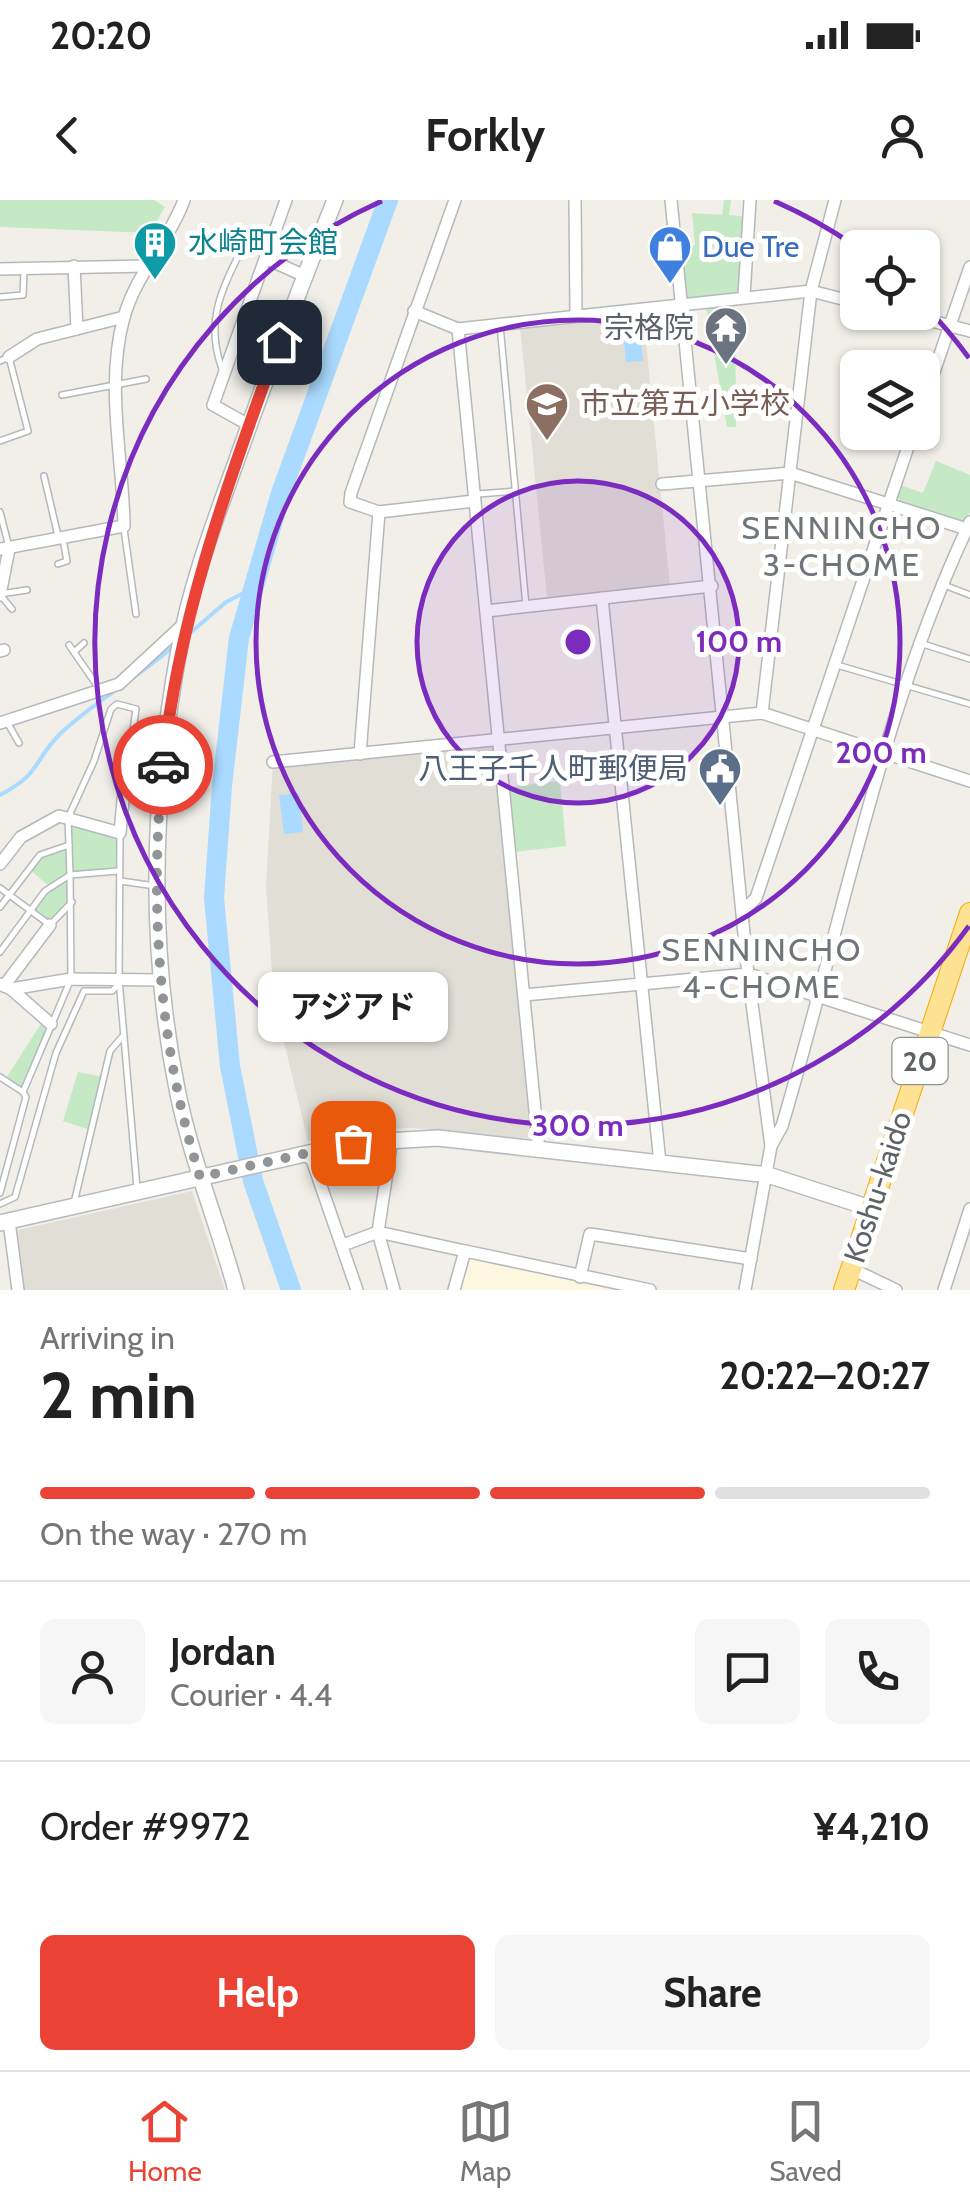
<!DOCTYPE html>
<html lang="en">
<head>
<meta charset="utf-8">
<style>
	:root { --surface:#fff; --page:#f6f6f6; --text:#222; --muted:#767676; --line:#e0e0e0; --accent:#ea4335 }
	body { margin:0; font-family:Cabin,"Noto Sans JP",sans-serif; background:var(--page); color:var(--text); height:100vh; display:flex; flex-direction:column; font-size:38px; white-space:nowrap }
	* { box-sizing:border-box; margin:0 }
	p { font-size:32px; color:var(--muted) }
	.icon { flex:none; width:55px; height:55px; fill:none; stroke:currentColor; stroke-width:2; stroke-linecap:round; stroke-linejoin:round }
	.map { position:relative; height:1090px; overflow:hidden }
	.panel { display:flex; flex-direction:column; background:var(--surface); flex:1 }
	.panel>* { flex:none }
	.buttons { position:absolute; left:840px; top:30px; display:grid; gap:20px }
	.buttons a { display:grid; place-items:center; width:100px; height:100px; border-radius:15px; background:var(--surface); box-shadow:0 2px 8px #0004; font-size:50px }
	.pin { position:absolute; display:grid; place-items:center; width:85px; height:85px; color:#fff; margin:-42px; border-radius:20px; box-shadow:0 5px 15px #0006 }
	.courier { position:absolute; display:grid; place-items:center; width:100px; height:100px; margin:-50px; border:8px solid #ea4335; border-radius:50%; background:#fff; color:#222; box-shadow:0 2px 12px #0007 }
	.bubble { position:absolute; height:70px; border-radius:15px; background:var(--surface); box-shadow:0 2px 8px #0004; font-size:32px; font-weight:700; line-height:70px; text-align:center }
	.headline em { font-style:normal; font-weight:700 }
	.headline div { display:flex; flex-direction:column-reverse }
	.headline { display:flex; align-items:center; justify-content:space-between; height:170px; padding:0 40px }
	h1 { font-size:65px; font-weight:700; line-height:75px }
	.bar { display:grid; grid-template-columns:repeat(4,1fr); gap:15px 10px; align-content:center; height:120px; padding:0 40px }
	.bar i { height:12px; border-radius:8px; background:var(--line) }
	.bar .selected { background:var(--accent) }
	.bar p { grid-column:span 4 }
	.line { display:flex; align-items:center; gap:25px; padding:0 40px; border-top:2px solid var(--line) }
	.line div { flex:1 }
	.round { display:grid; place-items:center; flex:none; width:105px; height:105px; border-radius:15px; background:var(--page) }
	.primary-button { display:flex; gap:20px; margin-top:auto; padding:20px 40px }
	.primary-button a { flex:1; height:115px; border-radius:15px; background:var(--accent); color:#fff; font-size:40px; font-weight:700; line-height:115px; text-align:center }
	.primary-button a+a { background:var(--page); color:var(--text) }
	.status { display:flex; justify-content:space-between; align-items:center; height:70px; padding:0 50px; background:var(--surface); direction:ltr }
	.status svg { height:28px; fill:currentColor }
	header { display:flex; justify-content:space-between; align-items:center; height:130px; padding:0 40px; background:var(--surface); font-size:45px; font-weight:700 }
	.dock { display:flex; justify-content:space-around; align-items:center; height:140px; border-top:2px solid var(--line); background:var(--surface); font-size:28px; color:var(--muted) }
	.dock a { display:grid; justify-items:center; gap:5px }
	.dock .selected { color:var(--accent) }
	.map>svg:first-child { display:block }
	.commercial { fill:#fef7e0 }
	.education { fill:#e1ded6 }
	.green { fill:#c5e8c5 }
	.water { fill:#aadaff }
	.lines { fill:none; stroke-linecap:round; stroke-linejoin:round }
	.stream { stroke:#aadaff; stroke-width:4 }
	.river { stroke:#aadaff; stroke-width:20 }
	.lane-casing { stroke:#b5b8bc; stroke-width:8 }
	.street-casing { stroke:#b5b8bc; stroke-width:14 }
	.secondary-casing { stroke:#b6babf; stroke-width:18 }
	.highway-casing { stroke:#f9ab00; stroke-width:22 }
	.lane { stroke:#fff; stroke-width:5 }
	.street { stroke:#fff; stroke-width:11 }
	.secondary { stroke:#fff; stroke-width:15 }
	.highway { stroke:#fde293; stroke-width:20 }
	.done { stroke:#929495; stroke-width:10; stroke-dasharray:0 18 }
	.route { stroke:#ea4335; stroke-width:12 }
	.ring { fill:none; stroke:#7b2cbf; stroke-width:5 }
	.labels { text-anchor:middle; stroke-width:10; stroke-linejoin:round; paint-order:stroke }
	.shield { fill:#fff; stroke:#8f9295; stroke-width:2.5 }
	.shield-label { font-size:28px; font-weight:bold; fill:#5f6368 }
	.culture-label { font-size:30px; fill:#0d838f; stroke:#fff; text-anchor:start }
	.shop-label { font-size:30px; fill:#366cbe; stroke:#fff; text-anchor:start }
	.worship-label { font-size:30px; fill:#5b616d; stroke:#fff; text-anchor:end }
	.education-label { font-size:30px; fill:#785e54; stroke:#fff; text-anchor:start }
	.service-label { font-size:30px; fill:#4e5e75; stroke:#fff; text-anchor:end }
	.street-label { font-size:30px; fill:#5f6368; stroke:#fff }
	.neighbourhood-label { font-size:32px; letter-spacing:2.5px; fill:#70757a; stroke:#fff }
	.centre { fill:#7b2cbf; stroke:#fff; stroke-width:5 }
	.ring-label { font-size:30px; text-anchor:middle; font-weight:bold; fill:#7b2cbf; stroke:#fff; stroke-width:10; stroke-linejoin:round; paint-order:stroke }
</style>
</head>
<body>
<div class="status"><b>20:20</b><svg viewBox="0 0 49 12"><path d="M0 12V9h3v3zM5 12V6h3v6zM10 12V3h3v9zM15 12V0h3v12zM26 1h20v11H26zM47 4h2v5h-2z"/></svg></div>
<header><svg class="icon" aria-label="back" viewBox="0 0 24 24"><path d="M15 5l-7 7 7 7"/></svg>Forkly<svg class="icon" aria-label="person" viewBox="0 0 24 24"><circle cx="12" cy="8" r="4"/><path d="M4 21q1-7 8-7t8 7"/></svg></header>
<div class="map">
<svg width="970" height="1090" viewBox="0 0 970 1090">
	<rect width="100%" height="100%" fill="#f1efe8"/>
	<!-- commercial -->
	<path class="commercial" d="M468 1057 594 1086 613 1090H458Z"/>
	<!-- education -->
	<g class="education">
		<path d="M643 112 670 387 547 397 520 127Z"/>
		<path d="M494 541 533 939 412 928 369 930 308 941 274 801 266 686 273 562Z"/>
		<path d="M192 991 225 1090H22L18 1030Z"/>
	</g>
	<!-- green -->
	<g class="green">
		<path d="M0 0H154L165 7 150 33 0 27Z"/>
		<path d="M724 0H731L729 15 749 17 744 96 735 98 736 227H727L705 102 687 104 681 48 695 45 692 13 722 15Z"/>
		<path d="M936 261 970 275V312L964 324 902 303 896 295 900 285 923 293Z"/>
		<path d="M560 581 566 646 514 652 507 587Z"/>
		<path d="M68 618 120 633 118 671 70 675 72 702 50 725 31 710 50 687 29 669 42 654 68 645Z"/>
		<path d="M44 819 51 824 23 892 5 880Z"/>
		<path d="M78 872 104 877 90 930 63 921Z"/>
	</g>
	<!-- water -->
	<g class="water">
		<path d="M639 120 643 161 626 162 622 122Z"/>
		<path d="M299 593 303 632 284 634 279 595Z"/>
	</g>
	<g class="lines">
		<!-- stream -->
		<g class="stream">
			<path d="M189 434 226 402 254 388"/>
			<path d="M0 595C41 574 33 561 60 534 95 501 137 478 174 446"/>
		</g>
		<!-- river -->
		<path class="river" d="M291 1090 253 981 230 866 214 698 222 586 239 438 281 293 388 0"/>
		<!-- lane casing -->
		<g class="lane-casing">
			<g id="lane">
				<path d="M0 97 23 95 24 71"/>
				<path d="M500 125 526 406"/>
				<path d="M0 161 9 157 28 231 0 241"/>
				<path d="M222 169C206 125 219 93 240 53L269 44"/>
				<path d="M62 195 146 179"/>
				<path d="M44 276 58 336"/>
				<path d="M478 294 515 291"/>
				<path d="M0 312 9 347"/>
				<path d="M124 329 136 414"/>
				<path d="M58 364 67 361 63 339"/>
				<path d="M944 385 970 395"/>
				<path d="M0 394 27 390"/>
				<path d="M2 397 12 409"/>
				<path d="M923 444 970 459"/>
				<path d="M69 445 98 487"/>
				<path d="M74 452 84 443"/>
				<path d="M837 465 970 504"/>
				<path d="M7 522 19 543"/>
				<path d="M120 635 119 779 137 988"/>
				<path d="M120 681 156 686"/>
				<path d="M0 688 50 725 72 702"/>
				<path d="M0 707 40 655 69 645"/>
				<path d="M0 752 45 691 70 675 68 618 94 561 111 509 117 504 136 509 125 587"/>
				<path d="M0 877 23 892"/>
				<path d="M0 993 26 897 23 892 71 779 70 675 118 671"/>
				<path d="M74 1003 110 851 122 837"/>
				<path d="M0 1004 15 997 56 853 84 791H112L119 784"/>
			</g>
		</g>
		<!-- street casing -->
		<g class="street-casing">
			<g id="street">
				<path d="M575 0 576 115"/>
				<path d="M671 0 748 774 771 946 745 1090"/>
				<path d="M267 59 305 76"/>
				<path d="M74 66 77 129"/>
				<path d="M0 69 146 66"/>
				<path d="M744 96 750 0"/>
				<path d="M414 111 458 129 811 91 858 103"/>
				<path d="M897 112 970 131"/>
				<path d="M458 129 539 951"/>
				<path d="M9 157 37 139 124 117"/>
				<path d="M922 207 970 67"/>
				<path d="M249 225 213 205 286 0"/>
				<path d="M662 284 790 273 970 330"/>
				<path d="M379 312 350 302 351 293 455 0"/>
				<path d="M0 349 124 326C123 257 105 185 124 117 136 74 169 41 184 0"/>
				<path d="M0 395 9 349"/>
				<path d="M602 398 660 963"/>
				<path d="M486 411 712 386"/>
				<path d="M0 451 4 450"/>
				<path d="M762 513 811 91 835 0"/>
				<path d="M0 523 119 484 186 422"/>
				<path d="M360 554 379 312 474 301"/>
				<path d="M273 562 762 513 970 581"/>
				<path d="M0 664 21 637 59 616 120 633 124 590 160 594"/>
				<path d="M743 711 756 698 913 232"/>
				<path d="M0 784 11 789 71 779 161 780"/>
				<path d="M4 786 50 725"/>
				<path d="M11 789 51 824"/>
				<path d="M524 795 748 774 970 845"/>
				<path d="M392 939 378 1032 394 1090"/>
				<path d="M771 946 782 926C842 726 880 512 970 322"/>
				<path d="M302 953 312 960 357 1090"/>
				<path d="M9 1021 18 1090"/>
				<path d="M343 1045 378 1032 465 1051"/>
				<path d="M852 1069 896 1090"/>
				<path d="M580 1077 590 1034 751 1059"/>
				<path d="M454 1090 465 1051 650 1090"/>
				<path d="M944 1090 970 1009"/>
			</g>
		</g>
		<!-- secondary casing -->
		<g class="secondary-casing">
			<g id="secondary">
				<path d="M0 1023 353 943 438 938 768 975 870 1008"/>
				<path d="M236 1090C218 1024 192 961 178 894 148 748 152 596 179 450 191 381 218 313 241 248 271 165 302 82 335 0"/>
			</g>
		</g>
		<!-- highway casing -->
		<g class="highway-casing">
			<path id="highway" d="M844 1090 970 713"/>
		</g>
		<!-- lane -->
		<use href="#lane" class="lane"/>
		<!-- street -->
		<use href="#street" class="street"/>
		<!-- secondary -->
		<use href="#secondary" class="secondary"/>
		<!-- highway -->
		<use href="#highway" class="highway"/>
	</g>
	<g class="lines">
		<!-- done -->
		<path class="done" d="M163 565C149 702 158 844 200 977L353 943"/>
		<!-- route -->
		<path class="route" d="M163 565C178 417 229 281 279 142"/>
	</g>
	<!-- distance rings -->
	<circle cx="578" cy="442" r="161" fill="#7b2cbf" fill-opacity=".12"/>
	<g class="ring">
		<circle cx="578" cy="442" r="161"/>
		<circle cx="578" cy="442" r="322"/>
		<path d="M969 726A483 483 0 1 1 382 1M774 1A483 483 0 0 1 855 46M925 106A483 483 0 0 1 969 158"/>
	</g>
	<!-- icons -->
	<defs>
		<g id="building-pin" transform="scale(2.25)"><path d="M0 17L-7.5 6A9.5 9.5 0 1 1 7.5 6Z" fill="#0f9aa8" stroke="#fff"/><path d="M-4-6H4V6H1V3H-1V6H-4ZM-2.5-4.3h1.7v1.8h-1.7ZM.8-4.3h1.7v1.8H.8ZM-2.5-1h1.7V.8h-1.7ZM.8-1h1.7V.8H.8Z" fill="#fff"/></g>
		<g id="shop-pin" transform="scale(2.25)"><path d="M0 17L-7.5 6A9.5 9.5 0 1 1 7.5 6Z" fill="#3f7fe0" stroke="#fff"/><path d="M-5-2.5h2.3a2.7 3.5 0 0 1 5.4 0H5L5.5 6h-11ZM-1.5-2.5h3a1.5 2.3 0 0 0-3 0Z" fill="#fff"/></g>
		<g id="temple-pin" transform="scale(2.25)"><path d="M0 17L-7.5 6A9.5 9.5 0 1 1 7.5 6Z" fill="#6b7280" stroke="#fff"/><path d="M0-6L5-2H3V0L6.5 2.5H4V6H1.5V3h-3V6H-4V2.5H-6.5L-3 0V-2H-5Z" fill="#fff"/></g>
		<g id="school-pin" transform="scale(2.25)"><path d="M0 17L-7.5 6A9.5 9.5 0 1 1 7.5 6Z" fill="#8d6e63" stroke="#fff"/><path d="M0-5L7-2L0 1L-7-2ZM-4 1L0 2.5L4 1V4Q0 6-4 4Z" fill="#fff"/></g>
		<g id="civic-pin" transform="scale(2.25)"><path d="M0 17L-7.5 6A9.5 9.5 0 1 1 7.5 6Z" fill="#5c6f8a" stroke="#fff"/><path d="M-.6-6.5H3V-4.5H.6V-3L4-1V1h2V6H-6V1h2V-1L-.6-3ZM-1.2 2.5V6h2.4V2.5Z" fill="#fff"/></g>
	</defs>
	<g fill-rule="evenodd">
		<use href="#building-pin" x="155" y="43"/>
		<use href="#shop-pin" x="670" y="47"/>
		<use href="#temple-pin" x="726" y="128"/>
		<use href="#school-pin" x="547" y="204"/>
		<use href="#civic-pin" x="720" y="569"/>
	</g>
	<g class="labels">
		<!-- shield labels -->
		<rect class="shield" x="892.5" y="838" width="55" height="46" rx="8"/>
		<g class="shield-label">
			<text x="920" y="871">20</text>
		</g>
		<!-- culture labels -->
		<g class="culture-label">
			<text x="188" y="53">水崎町会館</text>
		</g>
		<!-- shop labels -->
		<g class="shop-label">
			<text x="702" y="57">Due Tre</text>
		</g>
		<!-- worship labels -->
		<g class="worship-label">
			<text x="694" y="138">宗格院</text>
		</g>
		<!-- education labels -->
		<g class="education-label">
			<text x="580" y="214">市立第五小学校</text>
		</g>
		<!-- service labels -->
		<g class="service-label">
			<text x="688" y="579">八王子千人町郵便局</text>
		</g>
		<!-- street labels -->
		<g class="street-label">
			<text transform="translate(878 987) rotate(-72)" y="10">Koshu-kaido</text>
		</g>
		<!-- neighbourhood labels -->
		<g class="neighbourhood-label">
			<text x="842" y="339">SENNINCHO<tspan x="842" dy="37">3-CHOME</tspan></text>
			<text x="762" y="761">SENNINCHO<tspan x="762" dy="37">4-CHOME</tspan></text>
		</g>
	</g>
	<circle cx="578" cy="442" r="15" class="centre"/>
	<g class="ring-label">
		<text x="739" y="452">100 m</text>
		<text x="881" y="563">200 m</text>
		<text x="578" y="936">300 m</text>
	</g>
</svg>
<div class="buttons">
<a><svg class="icon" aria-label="locate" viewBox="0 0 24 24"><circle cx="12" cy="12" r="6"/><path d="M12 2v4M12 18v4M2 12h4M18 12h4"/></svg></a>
<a><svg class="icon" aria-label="layers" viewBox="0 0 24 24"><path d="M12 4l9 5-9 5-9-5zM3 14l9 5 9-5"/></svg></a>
</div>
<div class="pin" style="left:353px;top:943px;background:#ea580c"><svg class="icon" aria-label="bag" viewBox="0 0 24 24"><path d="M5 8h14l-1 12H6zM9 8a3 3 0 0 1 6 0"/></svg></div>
<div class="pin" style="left:279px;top:142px;background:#1f2937"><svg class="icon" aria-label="home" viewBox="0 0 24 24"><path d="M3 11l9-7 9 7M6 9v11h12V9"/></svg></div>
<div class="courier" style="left:163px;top:565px"><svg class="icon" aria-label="car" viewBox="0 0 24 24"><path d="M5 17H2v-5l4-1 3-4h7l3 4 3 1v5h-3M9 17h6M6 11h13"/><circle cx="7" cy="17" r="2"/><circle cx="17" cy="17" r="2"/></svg></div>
<div class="bubble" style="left:258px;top:772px;width:190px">アジアド</div>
</div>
<section class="panel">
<div class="headline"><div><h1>2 min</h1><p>Arriving in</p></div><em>20:22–20:27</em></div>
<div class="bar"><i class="selected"></i><i class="selected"></i><i class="selected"></i><i></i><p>On the way · 270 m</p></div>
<div class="line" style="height:180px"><a class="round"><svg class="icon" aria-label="person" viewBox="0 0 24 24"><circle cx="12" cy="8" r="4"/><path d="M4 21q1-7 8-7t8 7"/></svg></a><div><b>Jordan</b><p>Courier · 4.4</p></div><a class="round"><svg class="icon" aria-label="chat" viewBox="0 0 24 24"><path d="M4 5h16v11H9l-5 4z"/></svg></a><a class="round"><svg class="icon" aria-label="phone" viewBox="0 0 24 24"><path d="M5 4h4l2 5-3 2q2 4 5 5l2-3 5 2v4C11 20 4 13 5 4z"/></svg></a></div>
<div class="line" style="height:130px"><div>Order #9972</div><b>¥4,210</b></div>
<div class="primary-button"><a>Help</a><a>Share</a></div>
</section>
<nav class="dock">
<a class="selected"><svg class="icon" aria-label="home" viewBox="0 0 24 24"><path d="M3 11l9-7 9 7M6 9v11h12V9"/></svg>Home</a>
<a><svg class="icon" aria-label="map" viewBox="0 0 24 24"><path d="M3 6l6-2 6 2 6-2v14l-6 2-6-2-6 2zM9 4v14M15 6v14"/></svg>Map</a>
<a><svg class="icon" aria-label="saved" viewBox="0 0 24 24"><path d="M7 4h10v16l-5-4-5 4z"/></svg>Saved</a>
</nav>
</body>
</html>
